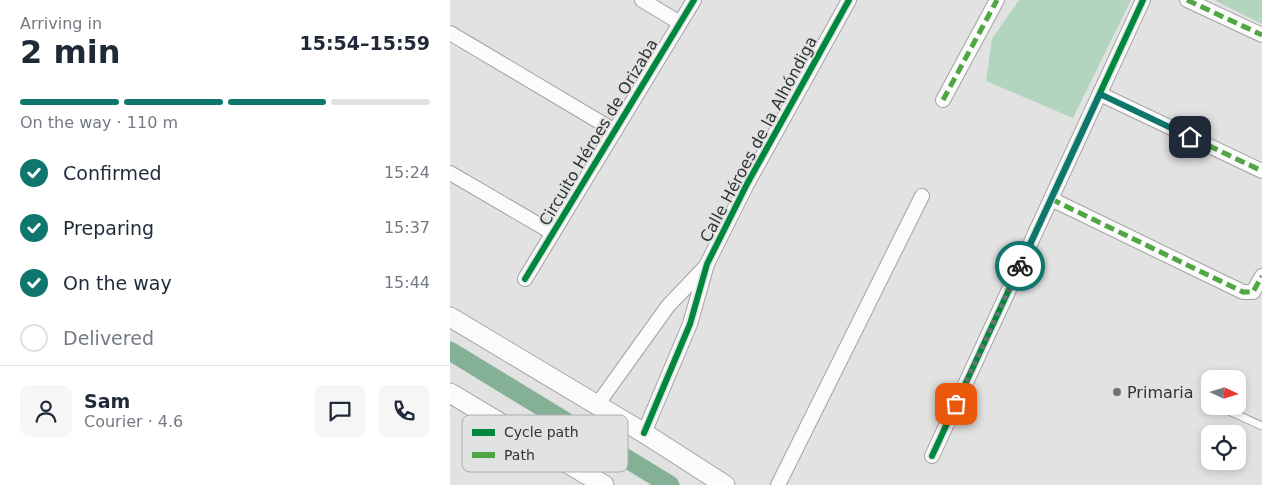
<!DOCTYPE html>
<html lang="en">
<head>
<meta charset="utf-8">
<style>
	:root { --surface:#fff; --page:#f6f6f7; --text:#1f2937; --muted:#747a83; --line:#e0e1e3; --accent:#0f766e }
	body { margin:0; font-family:"DejaVu Sans",sans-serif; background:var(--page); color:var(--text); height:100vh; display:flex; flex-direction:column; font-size:19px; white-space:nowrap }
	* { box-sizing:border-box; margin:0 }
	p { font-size:16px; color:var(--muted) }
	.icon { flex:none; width:28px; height:28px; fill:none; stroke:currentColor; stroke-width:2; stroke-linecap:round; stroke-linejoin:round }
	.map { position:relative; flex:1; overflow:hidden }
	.drawer { display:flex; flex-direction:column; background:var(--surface); width:450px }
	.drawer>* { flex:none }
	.needle { width:32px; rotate:94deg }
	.tools { position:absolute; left:751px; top:370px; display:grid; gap:10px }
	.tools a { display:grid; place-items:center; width:45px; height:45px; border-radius:10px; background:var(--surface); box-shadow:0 2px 8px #0003; font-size:25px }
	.pin { position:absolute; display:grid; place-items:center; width:42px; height:42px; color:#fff; margin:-21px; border-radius:10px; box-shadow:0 2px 8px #0006 }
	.courier { position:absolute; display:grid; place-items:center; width:50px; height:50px; margin:-25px; border:4px solid #0f766e; border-radius:50%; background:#fff; color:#222; box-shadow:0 1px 6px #0007 }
	.head em { font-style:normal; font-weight:600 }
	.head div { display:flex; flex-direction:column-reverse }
	.head { display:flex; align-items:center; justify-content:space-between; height:85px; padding:0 20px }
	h1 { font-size:32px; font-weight:600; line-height:38px }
	.bar { display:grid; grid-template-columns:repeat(4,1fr); gap:8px 5px; align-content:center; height:60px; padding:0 20px }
	.bar i { height:6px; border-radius:4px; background:var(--line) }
	.bar .current { background:var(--accent) }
	.bar p { grid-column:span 4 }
	.line { display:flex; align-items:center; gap:12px; padding:0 20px; border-top:1px solid var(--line) }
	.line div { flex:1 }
	.round { display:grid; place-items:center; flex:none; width:52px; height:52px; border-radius:10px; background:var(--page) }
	ol { padding:0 20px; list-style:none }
	li { display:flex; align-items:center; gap:15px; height:55px }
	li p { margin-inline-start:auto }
	li .icon { padding:5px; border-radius:50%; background:var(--accent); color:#fff; stroke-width:4 }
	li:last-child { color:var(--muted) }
	li i { width:28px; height:28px; border:2px solid var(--line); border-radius:50% }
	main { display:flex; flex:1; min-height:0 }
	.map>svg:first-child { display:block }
	.green { fill:#b3d5bf }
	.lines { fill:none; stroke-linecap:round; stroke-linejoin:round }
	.canal { stroke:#84b095; stroke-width:19 }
	.lane-casing { stroke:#a2a3a2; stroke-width:9 }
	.street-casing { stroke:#a2a3a2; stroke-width:16 }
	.secondary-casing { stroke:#a2a3a2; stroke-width:21 }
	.lane { stroke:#fafbfa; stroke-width:7 }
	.street { stroke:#fafbfa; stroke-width:14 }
	.secondary { stroke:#fafbfa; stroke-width:19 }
	.quiet { stroke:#52a544; stroke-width:5; stroke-dasharray:10 5; stroke-linecap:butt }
	.cycleway-casing { stroke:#e0e3e1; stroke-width:9 }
	.cycleway { stroke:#00873e; stroke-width:6 }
	.done { stroke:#707171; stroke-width:5; stroke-dasharray:0 9 }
	.route { stroke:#0f766e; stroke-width:6 }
	.poi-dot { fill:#707171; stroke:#e0e3e1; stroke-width:2 }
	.labels { text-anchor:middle; stroke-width:4; stroke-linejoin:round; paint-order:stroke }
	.street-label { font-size:16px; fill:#333434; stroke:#e0e3e1 }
	.poi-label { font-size:16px; fill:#333434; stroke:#e0e3e1; text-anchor:start }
	.key { fill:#e0e3e1; stroke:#acaead; stroke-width:1 }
	.key-label { font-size:14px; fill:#333434 }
</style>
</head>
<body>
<main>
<section class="drawer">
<div class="head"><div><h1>2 min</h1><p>Arriving in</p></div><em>15:54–15:59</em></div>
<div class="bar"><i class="current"></i><i class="current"></i><i class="current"></i><i></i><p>On the way · 110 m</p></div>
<ol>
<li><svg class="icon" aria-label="check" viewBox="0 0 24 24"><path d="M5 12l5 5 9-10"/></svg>Confirmed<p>15:24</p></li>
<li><svg class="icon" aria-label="check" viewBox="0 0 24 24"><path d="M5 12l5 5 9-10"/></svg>Preparing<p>15:37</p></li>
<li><svg class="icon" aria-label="check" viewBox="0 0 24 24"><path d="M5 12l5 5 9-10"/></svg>On the way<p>15:44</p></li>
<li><i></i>Delivered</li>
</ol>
<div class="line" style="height:90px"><a class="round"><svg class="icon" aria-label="person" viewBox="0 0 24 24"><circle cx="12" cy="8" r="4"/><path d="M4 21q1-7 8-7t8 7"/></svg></a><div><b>Sam</b><p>Courier · 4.6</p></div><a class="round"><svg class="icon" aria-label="chat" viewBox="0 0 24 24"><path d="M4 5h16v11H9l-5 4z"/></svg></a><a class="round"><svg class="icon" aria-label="phone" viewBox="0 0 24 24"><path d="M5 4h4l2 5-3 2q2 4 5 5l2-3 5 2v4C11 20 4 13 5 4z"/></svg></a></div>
</section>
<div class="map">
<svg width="812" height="485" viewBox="0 0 812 485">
	<rect width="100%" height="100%" fill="#e1e2e1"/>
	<!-- green -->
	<g class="green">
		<path d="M569 0H681L623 118 536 81 542 39Z"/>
		<path d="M765 0H812V24L768 2Z"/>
	</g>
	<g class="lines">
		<!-- canal -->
		<path class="canal" d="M0 351 220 485"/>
		<!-- lane casing -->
		<g class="lane-casing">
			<path id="lane" d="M768 406 812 426"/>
		</g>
		<!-- street casing -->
		<g class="street-casing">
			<g id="street">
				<path d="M192 0 230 23"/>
				<path d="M737 0 812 35"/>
				<path d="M0 33 165 131"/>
				<path d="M650 94 812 171"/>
				<path d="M493 100 547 0"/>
				<path d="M0 173 103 233"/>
				<path d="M601 199 793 292H803L812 276"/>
				<path d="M75 279 244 0"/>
				<path d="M147 405 218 306 257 265"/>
				<path d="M194 433 240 324 257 264 297 184 399 0"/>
				<path d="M482 456 693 0"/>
				<path d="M328 485 472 196"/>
			</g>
		</g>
		<!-- secondary casing -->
		<g class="secondary-casing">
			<g id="secondary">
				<path d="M0 317 194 433 275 485"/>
				<path d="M0 393 154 485"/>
			</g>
		</g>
		<!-- lane -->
		<use href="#lane" class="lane"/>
		<!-- street -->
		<use href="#street" class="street"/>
		<!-- secondary -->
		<use href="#secondary" class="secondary"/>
		<!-- quiet -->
		<g class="quiet">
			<path d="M737 0 812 35"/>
			<path d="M650 94 812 171"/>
			<path d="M493 100 547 0"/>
			<path d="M601 199 793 292H803L812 276"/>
		</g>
		<!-- cycleway casing -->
		<g class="cycleway-casing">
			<g id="cycleway">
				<path d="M75 279 244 0"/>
				<path d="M194 433 240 324 257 264 297 184 399 0"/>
				<path d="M482 456 693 0"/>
			</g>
		</g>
		<!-- cycleway -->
		<use href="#cycleway" class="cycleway"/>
	</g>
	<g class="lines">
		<!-- done -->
		<path class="done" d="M506 404 570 266"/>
		<!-- route -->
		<path class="route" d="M570 266 650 94 740 137"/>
	</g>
	<!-- markers -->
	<circle class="poi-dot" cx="667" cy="392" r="5"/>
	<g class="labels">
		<!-- street labels -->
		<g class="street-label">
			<text transform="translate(148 132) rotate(-59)" y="6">Circuito Héroes de Orizaba</text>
			<text transform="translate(308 139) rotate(-62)" y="6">Calle Héroes de la Alhóndiga</text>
		</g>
		<!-- poi labels -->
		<g class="poi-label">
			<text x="677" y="398">Primaria</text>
		</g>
	</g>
	<!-- legend -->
	<rect x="12" y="415" width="166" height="57" rx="8" class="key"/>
	<rect x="22" y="429" width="23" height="7" fill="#00873e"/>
	<rect x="22" y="452" width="23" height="6" fill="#52a544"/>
	<g class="key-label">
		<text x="54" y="437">Cycle path</text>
		<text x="54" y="460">Path</text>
	</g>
</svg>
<div class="tools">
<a><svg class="needle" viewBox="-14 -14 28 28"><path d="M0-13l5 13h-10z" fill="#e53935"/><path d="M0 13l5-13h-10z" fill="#747a83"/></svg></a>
<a><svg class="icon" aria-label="locate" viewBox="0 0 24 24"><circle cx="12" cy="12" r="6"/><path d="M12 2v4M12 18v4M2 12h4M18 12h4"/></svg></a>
</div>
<div class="pin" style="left:506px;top:404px;background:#ea580c"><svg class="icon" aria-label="bag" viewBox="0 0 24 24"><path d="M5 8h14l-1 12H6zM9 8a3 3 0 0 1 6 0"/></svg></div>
<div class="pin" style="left:740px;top:137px;background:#1f2937"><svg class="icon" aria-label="home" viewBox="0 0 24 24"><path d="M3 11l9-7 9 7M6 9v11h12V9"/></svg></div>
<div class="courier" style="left:570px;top:266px"><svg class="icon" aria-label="bike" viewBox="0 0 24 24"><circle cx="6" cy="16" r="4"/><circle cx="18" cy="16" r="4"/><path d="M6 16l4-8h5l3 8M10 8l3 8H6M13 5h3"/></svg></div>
</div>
</main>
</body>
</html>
